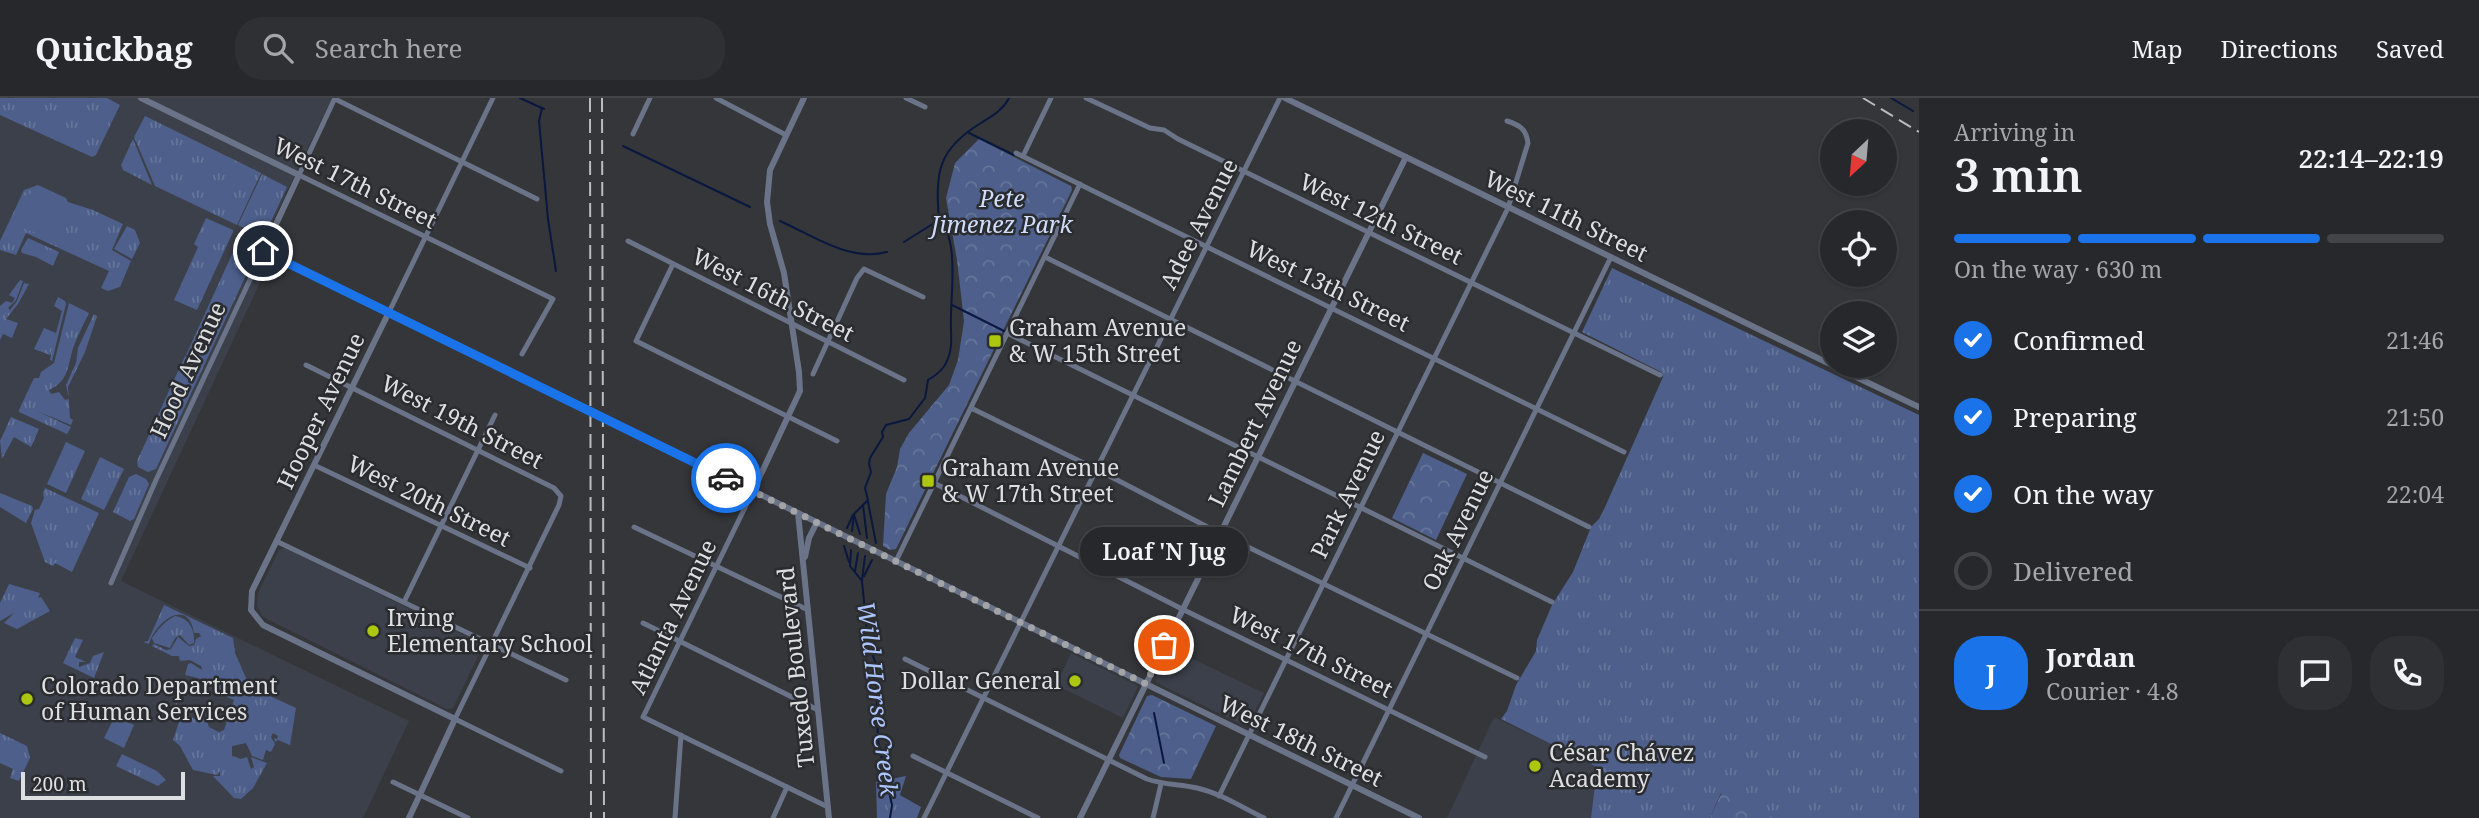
<!DOCTYPE html>
<html lang="en">
<head>
<meta charset="utf-8">
<style>
	:root { --surface:#27282c; --page:#2f3034; --text:#f1f3f6; --muted:#a4a6a9; --line:#434448; --accent:#1a73e8 }
	body { margin:0; font-family:"Noto Serif",serif; background:var(--page); color:var(--text); height:100vh; display:flex; flex-direction:column; font-size:26px; white-space:nowrap }
	* { box-sizing:border-box; margin:0 }
	p { font-size:23px; color:var(--muted) }
	.icon { flex:none; width:38px; height:38px; fill:none; stroke:currentColor; stroke-width:2; stroke-linecap:round; stroke-linejoin:round }
	.map { position:relative; flex:1; overflow:hidden }
	.drawer { display:flex; flex-direction:column; background:var(--surface); width:560px }
	.drawer>* { flex:none }
	.needle { width:46px; rotate:206deg }
	.buttons { position:absolute; left:1820px; top:21px; display:grid; gap:14px }
	.buttons a { display:grid; place-items:center; width:77px; height:77px; border-radius:50%; background:var(--surface); box-shadow:0 2px 5px #0004,0 0 0 2px var(--line); font-size:35px }
	.scale { position:absolute; left:21px; bottom:18px; width:164px; box-sizing:border-box; padding-left:7px; border:4px solid #dedfe1; border-top:0; font-size:19px; line-height:24px; white-space:nowrap; color:#dedfe1; -webkit-text-stroke:5px #2a2c30; paint-order:stroke }
	.pin { position:absolute; display:grid; place-items:center; width:60px; height:60px; color:#fff; margin:-30px; border:4px solid #fff; border-radius:50%; box-shadow:0 2px 7px #0007 }
	.courier { position:absolute; display:grid; place-items:center; width:70px; height:70px; margin:-35px; border:5px solid #1a73e8; border-radius:50%; background:#fff; color:#222; box-shadow:0 2px 9px #0007 }
	.bubble { position:absolute; height:49px; border-radius:24px; background:var(--surface); box-shadow:0 2px 5px #0004,0 0 0 2px var(--line); font-size:23px; font-weight:600; line-height:49px; text-align:center }
	.head em { font-style:normal; font-weight:600 }
	.head div { display:flex; flex-direction:column-reverse }
	.head { display:flex; align-items:center; justify-content:space-between; height:119px; padding:0 35px }
	h1 { font-size:46px; font-weight:600; line-height:52px }
	.bar { display:grid; grid-template-columns:repeat(4,1fr); gap:10px 7px; align-content:center; height:84px; padding:0 35px }
	.bar i { height:9px; border-radius:5px; background:var(--line) }
	.bar .on { background:var(--accent) }
	.bar p { grid-column:span 4 }
	.line { display:flex; align-items:center; gap:18px; padding:0 35px; border-top:2px solid var(--line) }
	.line div { flex:1 }
	.round { display:grid; place-items:center; flex:none; width:74px; height:74px; border-radius:28px; background:var(--page) }
	ol { padding:0 35px; list-style:none }
	li { display:flex; align-items:center; gap:21px; height:77px }
	li p { margin-inline-start:auto }
	li .icon { padding:7px; border-radius:50%; background:var(--accent); color:#fff; stroke-width:4 }
	li:last-child { color:var(--muted) }
	li i { width:38px; height:38px; border:4px solid var(--line); border-radius:50% }
	header { display:flex; align-items:center; gap:42px; box-sizing:border-box; height:98px; padding:0 35px; background:var(--surface); border-bottom:2px solid var(--line) }
	header strong { font-size:33px }
	nav { display:flex; gap:38px; margin-inline-start:auto; font-size:24px }
	.search { width:490px; height:63px; background:var(--page); display:flex; align-items:center; gap:18px; box-sizing:border-box; padding:0 24px; border-radius:28px; color:var(--muted); font-size:26px }
	main { display:flex; flex:1; min-height:0 }
	.map>svg:first-child { display:block }
	.built { fill:#3c404a }
	.grass { fill:url(#grass-tufts) }
	.park { fill:url(#park-crowns) }
	.garden { fill:#4d5f8a }
	.lines { fill:none; stroke-linecap:round; stroke-linejoin:round }
	.stream { stroke:#0a173e; stroke-width:2 }
	.minor { stroke:#6a7388; stroke-width:5 }
	.tertiary { stroke:#6a7388; stroke-width:6 }
	.rail { stroke:#bbbcbf; stroke-width:2; stroke-dasharray:14 7; stroke-linecap:butt }
	.tertiary-bridge { stroke:#6a7388; stroke-width:6 }
	.done { stroke:#a2a4a7; stroke-width:7; stroke-dasharray:0 12.6 }
	.route { stroke:#1a73e8; stroke-width:9 }
	.poi-dot { fill:#adc60f; stroke:#2a2c30; stroke-width:2.5 }
	.labels { text-anchor:middle; stroke-width:5; stroke-linejoin:round; paint-order:stroke }
	.street-label { font-size:23px; fill:#dedfe1; stroke:#2a2c30 }
	.park-label { font-size:23px; font-style:italic; fill:#d0ddfa; stroke:#2a2c30 }
	.poi-label { font-size:23px; fill:#dedfe1; stroke:#2a2c30; text-anchor:start }
	.water-label { font-size:24px; font-style:italic; fill:#acc5fe; stroke:#2a2c30 }
</style>
</head>
<body>
<header>
<strong>Quickbag</strong>
<div class="search"><svg class="icon" aria-label="search" viewBox="0 0 24 24"><circle cx="10" cy="10" r="6"/><path d="M15 15l6 6"/></svg>Search here</div>
<nav><a>Map</a><a>Directions</a><a>Saved</a></nav>
</header>
<main>
<div class="map">
<svg width="1919" height="720" viewBox="0 0 1919 720">
	<defs>
		<pattern id="grass-tufts" width="24" height="20" patternUnits="userSpaceOnUse" patternTransform="scale(1.75)"><rect width="24" height="20" fill="#4d5f8a"/><path d="M3 7l-1-3M5 7V3M7 7l1-3M15 17l-1-3M17 17v-4M19 17l1-3" fill="none" stroke="#66769a"/></pattern>
		<pattern id="park-crowns" width="20" height="18" patternUnits="userSpaceOnUse" patternTransform="scale(1.75)"><rect width="20" height="18" fill="#4d5f8a"/><path d="M2 6a3 3 0 1 1 6 0M12 15a3 3 0 1 1 6 0" fill="none" stroke="#66769a"/></pattern>
	</defs>
	<rect width="100%" height="100%" fill="#34363a"/>
	<!-- built -->
	<g class="built">
		<path d="M0 0H332L257 156 270 163 121 483 409 623 363 720H0Z"/>
		<path d="M285 450 478 544 481 552 453 610 447 611 263 519 257 508 258 495 279 452Z"/>
		<path d="M1170 550 1264 595 1248 627 1245 628 1157 585 1155 581Z"/>
		<path d="M1071 555 1138 588 1123 620 1056 587Z"/>
		<path d="M1494 619 1609 674 1631 720H1447Z"/>
	</g>
	<!-- grass -->
	<g class="grass">
		<path d="M0 0H107L120 7 96 57 92 59 0 17Z"/>
		<path d="M145 18 261 75 237 127 155 88 134 39Z"/>
		<path d="M133 41 152 87 123 72 121 67Z"/>
		<path d="M262 76 287 89 156 371 148 374 138 369 137 363 185 258 194 262 195 266 200 261 199 259 194 261 186 257 244 130 238 127Z"/>
		<path d="M38 87 66 100 68 104 93 112 123 126 112 152 131 163 120 189 108 193 101 190 109 173 26 135 16 157 0 152V143L24 92Z"/>
		<path d="M206 120 233 132V134L197 212 174 202 198 149 194 146Z"/>
		<path d="M127 128 135 132 140 145 132 161 114 151Z"/>
		<path d="M28 140 59 154 53 168 36 159 22 155 21 152Z"/>
		<path d="M1612 170 1919 317V720H1773L1721 695 1710 720H1591L1595 687 1599 688 1605 675 1603 672 1501 621 1507 613 1516 587 1536 553 1537 542 1552 507 1573 474 1591 429 1599 421 1605 409 1663 279 1661 274 1582 234Z"/>
		<path d="M20 182 23 183 16 202 8 210 10 212 17 203 24 185 29 186 18 206 6 221 18 225 12 240 3 236 0 242V208L6 203 12 205 15 200 9 197Z"/>
		<path d="M58 199 65 203 66 206 52 263 50 262 52 250 50 257 34 251 44 230 56 235 62 213 54 208Z"/>
		<path d="M69 205 89 215C84 225 79 235 75 245 67 265 71 282 49 292L51 296 59 294 65 302 69 301 66 287 76 265 78 250 94 216 97 218 85 254 68 289 70 320 73 322 71 327 37 313 71 329 67 336 19 314V312L34 280H39L41 274 54 265Z"/>
		<path d="M11 319 39 331 31 349 14 339 2 361 0 343Z"/>
		<path d="M66 344 85 353 66 395 47 386Z"/>
		<path d="M100 359 124 371 104 412 81 401Z"/>
		<path d="M136 376 146 381 149 386 134 421 130 423 113 414 129 379Z"/>
		<path d="M45 390 99 415 72 474 55 465 53 468 45 464 31 425 35 412 39 411 44 400 43 395Z"/>
		<path d="M0 395 32 408 33 411 26 425 0 409Z"/>
		<path d="M9 486 40 495 38 500 41 499 50 513 17 531 4 525 14 515 0 523V505Z"/>
		<path d="M164 507 233 540 235 555 250 589 296 610 290 647 278 642 275 644 274 640 277 641 278 638 273 635 271 639 275 646 271 654 266 652 263 662 252 658 246 645 232 648V658L241 661 247 659 251 671 254 669 251 659 267 665 253 690 241 701 234 700 213 678H220V673L217 677 193 672 180 648 173 642 180 621 173 614 176 604 180 614 197 622 201 620 207 623 209 629 219 634 224 632 234 602 218 595 220 591 198 580 185 577 188 566 191 565 202 572 201 568 190 562 180 563 179 558H172L152 548 154 546 166 552 171 551 178 539 189 548 194 547 196 541 201 538 199 535H194C188 498 155 524 149 546L143 544 148 543Z"/>
		<path d="M175 518C189 520 195 531 194 545L189 547 180 537 175 540 170 550 154 545 152 540C159 530 165 523 175 518Z"/>
		<path d="M75 540 83 542 75 559 86 564H79V569L90 565 93 558 104 554 94 580 63 565Z"/>
		<path d="M115 618 134 627 124 650 104 640Z"/>
		<path d="M0 635 27 648 30 660 19 683 10 680 13 671 0 665Z"/>
		<path d="M122 656 157 673 166 682 158 688 116 668Z"/>
		<path d="M906 678 900 697 921 709 917 720H877L876 684Z"/>
	</g>
	<!-- park -->
	<g class="park">
		<path d="M979 41 1071 88 1072 92 896 451 890 452 883 448 886 396 897 369 900 351 909 335 949 287 958 262 964 223 957 162 946 100 955 65Z"/>
		<path d="M1423 355 1467 376 1436 442 1392 420Z"/>
		<path d="M1152 597 1216 628 1191 681 1161 679 1120 660 1119 657 1147 598Z"/>
		<path d="M1722 694 1775 720H1710Z"/>
	</g>
	<!-- garden -->
	<path class="garden" d="M35 94 63 107 51 128 35 134 12 127 25 98Z"/>
	<g class="lines">
		<!-- stream -->
		<g class="stream">
			<path d="M520 0 544 11"/>
			<path d="M1891 0 1913 13"/>
			<path d="M542 10 539 23 548 121 556 173"/>
			<path d="M969 35 1014 57"/>
			<path d="M623 48 750 109"/>
			<path d="M780 123C814 138 849 164 887 154"/>
			<path d="M904 144 939 122"/>
			<path d="M952 207 1006 234"/>
			<path d="M868 404 876 445"/>
			<path d="M863 407 867 440"/>
			<path d="M854 417 860 436"/>
			<path d="M847 430 853 417"/>
			<path d="M852 433 854 416 868 402 865 390 871 374 869 366 870 360 883 339 882 334 886 327 909 321 925 300 928 282C935 278 944 271 947 263 954 249 950 233 951 218 951 194 959 140 939 122 935 74 938 51 981 25 992 18 1003 12 1009 0"/>
			<path d="M844 448 849 464"/>
			<path d="M851 452 850 468 862 483 868 545 876 566 878 643 892 707 890 720"/>
			<path d="M855 473 858 455"/>
			<path d="M864 478 872 462"/>
			<path d="M862 482 865 458"/>
			<path d="M1154 615 1164 665"/>
		</g>
		<!-- minor -->
		<g class="minor">
			<path d="M335 0 299 77 553 201 522 256"/>
			<path d="M716 0 786 37"/>
			<path d="M906 0 925 9"/>
			<path d="M1086 0 1150 30 1164 32 1178 41 1660 277"/>
			<path d="M335 1 537 101"/>
			<path d="M633 36 650 0"/>
			<path d="M1016 55 1624 354"/>
			<path d="M1023 58 1051 0"/>
			<path d="M628 143 904 282"/>
			<path d="M1045 159 1589 429"/>
			<path d="M673 166 636 243 837 343"/>
			<path d="M389 214 493 0"/>
			<path d="M1007 235 1552 504"/>
			<path d="M306 267 554 390 561 398 559 407 455 621 561 673"/>
			<path d="M813 276 857 180 864 171 923 199"/>
			<path d="M971 310 1096 371 1221 436 1517 580"/>
			<path d="M314 367 530 470"/>
			<path d="M934 385 1182 511 1485 659"/>
			<path d="M753 393 643 619 828 709"/>
			<path d="M634 429 808 512"/>
			<path d="M276 443 566 582"/>
			<path d="M896 463 1080 86"/>
			<path d="M111 485 156 382 263 154"/>
			<path d="M404 504 495 317"/>
			<path d="M643 525 818 612"/>
			<path d="M905 561 1147 681C1164 687 1180 686 1197 690 1220 695 1243 710 1264 720"/>
			<path d="M913 658 1038 720"/>
			<path d="M393 684 468 720"/>
			<path d="M1219 698 1508 110 1528 45C1526 31 1520 27 1507 23"/>
			<path d="M675 720 681 637"/>
			<path d="M773 720 787 689"/>
			<path d="M924 720 1280 0"/>
			<path d="M1153 720 1161 686"/>
			<path d="M1336 720 1611 159"/>
		</g>
		<!-- tertiary -->
		<g class="tertiary">
			<path d="M141 0 299 77 263 154 555 296"/>
			<path d="M1285 0 1832 267"/>
			<path d="M389 214 252 493 251 512 263 527 455 621 409 720"/>
			<path d="M1833 268 1919 309"/>
			<path d="M623 329 1419 720"/>
			<path d="M753 393 800 293 799 274 784 175 770 126 767 104 770 72 804 0"/>
			<path d="M798 415 829 720"/>
			<path d="M805 459 809 440 817 424"/>
			<path d="M1080 720 1406 59"/>
		</g>
		<!-- rail -->
		<g class="rail">
			<path d="M590 0 591 720"/>
			<path d="M602 0 604 720"/>
			<path d="M1863 0 1919 34"/>
		</g>
		<!-- tertiary-bridge -->
		<path class="tertiary-bridge" d="M555 296 623 329"/>
	</g>
	<g class="lines">
		<!-- done -->
		<path class="done" d="M726 380 1146 586 1164 547"/>
		<!-- route -->
		<path class="route" d="M263 153 726 380"/>
	</g>
	<!-- markers -->
	<g class="poi-dot">
		<rect x="988" y="236" width="14" height="14" rx="3.5"/>
		<rect x="921" y="376" width="14" height="14" rx="3.5"/>
		<circle cx="373" cy="533" r="7"/>
		<circle cx="1075" cy="583" r="7"/>
		<circle cx="27" cy="601" r="7"/>
		<circle cx="1535" cy="668" r="7"/>
	</g>
	<g class="labels">
		<!-- street labels -->
		<g class="street-label">
			<text transform="translate(355 85) rotate(26)" y="8">West 17th Street</text>
			<text transform="translate(1566 118) rotate(26)" y="8">West 11th Street</text>
			<text transform="translate(1381 121) rotate(26)" y="8">West 12th Street</text>
			<text transform="translate(1199 126) rotate(-63)" y="8">Adee Avenue</text>
			<text transform="translate(1328 188) rotate(26)" y="8">West 13th Street</text>
			<text transform="translate(773 197) rotate(27)" y="8">West 16th Street</text>
			<text transform="translate(188 272) rotate(-65)" y="8">Hood Avenue</text>
			<text transform="translate(321 313) rotate(-64)" y="8">Hooper Avenue</text>
			<text transform="translate(462 324) rotate(27)" y="8">West 19th Street</text>
			<text transform="translate(1255 325) rotate(-64)" y="8">Lambert Avenue</text>
			<text transform="translate(1348 396) rotate(-64)" y="8">Park Avenue</text>
			<text transform="translate(429 403) rotate(26)" y="8">West 20th Street</text>
			<text transform="translate(1458 432) rotate(-64)" y="8">Oak Avenue</text>
			<text transform="translate(673 519) rotate(-64)" y="8">Atlanta Avenue</text>
			<text transform="translate(1311 554) rotate(26)" y="8">West 17th Street</text>
			<text transform="translate(796 569) rotate(-96)" y="8">Tuxedo Boulevard</text>
			<text transform="translate(1301 643) rotate(26)" y="8">West 18th Street</text>
		</g>
		<!-- park labels -->
		<g class="park-label">
			<text x="1002" y="109">Pete<tspan x="1002" dy="26">Jimenez Park</tspan></text>
		</g>
		<!-- poi labels -->
		<g class="poi-label">
			<text x="1009" y="238">Graham Avenue<tspan x="1009" dy="26">&amp; W 15th Street</tspan></text>
			<text x="942" y="378">Graham Avenue<tspan x="942" dy="26">&amp; W 17th Street</tspan></text>
			<text x="387" y="528">Irving<tspan x="387" dy="26">Elementary School</tspan></text>
			<text x="1061" y="591" text-anchor="end">Dollar General</text>
			<text x="41" y="596">Colorado Department<tspan x="41" dy="26">of Human Services</tspan></text>
			<text x="1549" y="663">César Chávez<tspan x="1549" dy="26">Academy</tspan></text>
		</g>
		<!-- water labels -->
		<g class="water-label">
			<text transform="translate(877 601) rotate(83)" y="8">Wild Horse Creek</text>
		</g>
	</g>
</svg>
<div class="buttons">
<a><svg class="needle" viewBox="-14 -14 28 28"><path d="M0-13l5 13h-10z" fill="#e53935"/><path d="M0 13l5-13h-10z" fill="#a4a6a9"/></svg></a>
<a><svg class="icon" aria-label="locate" viewBox="0 0 24 24"><circle cx="12" cy="12" r="6"/><path d="M12 2v4M12 18v4M2 12h4M18 12h4"/></svg></a>
<a><svg class="icon" aria-label="layers" viewBox="0 0 24 24"><path d="M12 4l9 5-9 5-9-5zM3 14l9 5 9-5"/></svg></a>
</div>
<div class="scale">200 m</div>
<div class="pin" style="left:1164px;top:547px;background:#ea580c"><svg class="icon" aria-label="bag" viewBox="0 0 24 24"><path d="M5 8h14l-1 12H6zM9 8a3 3 0 0 1 6 0"/></svg></div>
<div class="pin" style="left:263px;top:153px;background:#1f2937"><svg class="icon" aria-label="home" viewBox="0 0 24 24"><path d="M3 11l9-7 9 7M6 9v11h12V9"/></svg></div>
<div class="courier" style="left:726px;top:380px"><svg class="icon" aria-label="car" viewBox="0 0 24 24"><path d="M5 17H2v-5l4-1 3-4h7l3 4 3 1v5h-3M9 17h6M6 11h13"/><circle cx="7" cy="17" r="2"/><circle cx="17" cy="17" r="2"/></svg></div>
<div class="bubble" style="left:1080px;top:429px;width:168px">Loaf 'N Jug</div>
</div>
<section class="drawer">
<div class="head"><div><h1>3 min</h1><p>Arriving in</p></div><em>22:14–22:19</em></div>
<div class="bar"><i class="on"></i><i class="on"></i><i class="on"></i><i></i><p>On the way · 630 m</p></div>
<ol>
<li><svg class="icon" aria-label="check" viewBox="0 0 24 24"><path d="M5 12l5 5 9-10"/></svg>Confirmed<p>21:46</p></li>
<li><svg class="icon" aria-label="check" viewBox="0 0 24 24"><path d="M5 12l5 5 9-10"/></svg>Preparing<p>21:50</p></li>
<li><svg class="icon" aria-label="check" viewBox="0 0 24 24"><path d="M5 12l5 5 9-10"/></svg>On the way<p>22:04</p></li>
<li><i></i>Delivered</li>
</ol>
<div class="line" style="height:126px"><b class="round" style="background:var(--accent);color:#fff">J</b><div><b>Jordan</b><p>Courier · 4.8</p></div><a class="round"><svg class="icon" aria-label="chat" viewBox="0 0 24 24"><path d="M4 5h16v11H9l-5 4z"/></svg></a><a class="round"><svg class="icon" aria-label="phone" viewBox="0 0 24 24"><path d="M5 4h4l2 5-3 2q2 4 5 5l2-3 5 2v4C11 20 4 13 5 4z"/></svg></a></div>
</section>
</main>
</body>
</html>
